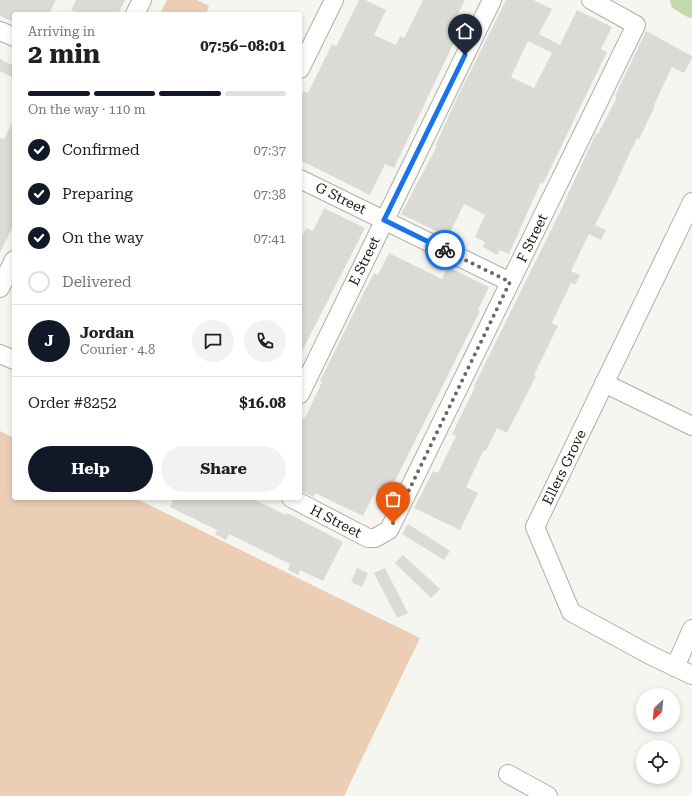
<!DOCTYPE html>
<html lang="en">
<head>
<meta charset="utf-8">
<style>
	:root { --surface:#fff; --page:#f2f2f2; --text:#202124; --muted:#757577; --line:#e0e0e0; --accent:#111827 }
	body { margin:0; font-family:"Roboto Serif",serif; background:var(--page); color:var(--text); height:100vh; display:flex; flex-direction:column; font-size:15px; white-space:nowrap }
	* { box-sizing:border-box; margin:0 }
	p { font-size:13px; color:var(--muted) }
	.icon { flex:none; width:22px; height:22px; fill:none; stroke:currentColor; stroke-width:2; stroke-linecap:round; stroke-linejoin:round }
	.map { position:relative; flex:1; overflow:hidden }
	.side { position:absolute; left:12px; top:12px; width:290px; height:488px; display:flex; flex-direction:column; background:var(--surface); border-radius:4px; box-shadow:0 2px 6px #0003 }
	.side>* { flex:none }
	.needle { width:26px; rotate:206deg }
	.buttons { position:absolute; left:636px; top:688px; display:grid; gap:8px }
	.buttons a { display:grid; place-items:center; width:44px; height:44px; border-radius:50%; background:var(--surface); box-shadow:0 2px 6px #0003; font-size:20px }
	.pin { position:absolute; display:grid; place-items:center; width:34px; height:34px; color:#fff; margin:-41px -17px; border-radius:50% 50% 50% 0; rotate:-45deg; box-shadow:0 0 4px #0007 }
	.pin .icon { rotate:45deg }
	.courier { position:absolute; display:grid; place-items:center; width:40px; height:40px; margin:-20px; border:3px solid #1a73e8; border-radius:50%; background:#fff; color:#222; box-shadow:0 1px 5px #0007 }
	.overview em { font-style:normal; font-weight:700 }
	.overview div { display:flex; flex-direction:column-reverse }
	.overview { display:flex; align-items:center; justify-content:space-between; height:68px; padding:0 16px }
	h1 { font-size:26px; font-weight:700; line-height:30px }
	.bar { display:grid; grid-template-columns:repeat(4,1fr); gap:6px 4px; align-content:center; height:48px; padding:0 16px }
	.bar i { height:5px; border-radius:3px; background:var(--line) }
	.bar .current { background:var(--accent) }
	.bar p { grid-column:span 4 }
	.line { display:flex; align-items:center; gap:10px; padding:0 16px; border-top:1px solid var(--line) }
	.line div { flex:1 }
	.round { display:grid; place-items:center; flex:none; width:42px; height:42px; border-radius:21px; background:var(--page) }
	ol { padding:0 16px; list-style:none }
	li { display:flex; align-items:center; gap:12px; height:44px }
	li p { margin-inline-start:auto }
	li .icon { padding:4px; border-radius:50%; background:var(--accent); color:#fff; stroke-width:4 }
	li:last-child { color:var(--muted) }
	li i { width:22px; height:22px; border:2px solid var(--line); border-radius:50% }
	.cta { display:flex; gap:8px; margin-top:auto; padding:8px 16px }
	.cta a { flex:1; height:46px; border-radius:24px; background:var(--accent); color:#fff; font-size:16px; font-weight:700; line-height:46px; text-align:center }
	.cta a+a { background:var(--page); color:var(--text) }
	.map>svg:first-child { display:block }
	.green { fill:#ecceb5 }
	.building { fill:#dcdad6; fill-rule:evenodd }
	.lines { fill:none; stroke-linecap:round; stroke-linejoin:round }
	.minor-casing { stroke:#aeaea9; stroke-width:20 }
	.major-casing { stroke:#d2d2d1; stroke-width:24 }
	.minor { stroke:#fff; stroke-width:18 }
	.major { stroke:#c5daaa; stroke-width:22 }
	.done { stroke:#686865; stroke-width:4; stroke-dasharray:0 7.2 }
	.route { stroke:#1a73e8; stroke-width:5 }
	.labels { text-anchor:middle; stroke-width:3; stroke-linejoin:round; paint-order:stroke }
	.street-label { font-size:14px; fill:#1c1c1a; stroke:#fffffe }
</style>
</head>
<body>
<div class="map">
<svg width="692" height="796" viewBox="0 0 692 796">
	<rect width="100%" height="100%" fill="#f6f6f1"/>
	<!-- green -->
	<g class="green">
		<path d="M167 0H197L209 6 206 14H160Z"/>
		<path d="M0 431 14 438V498H135L420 638 344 796H0Z"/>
	</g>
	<!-- building -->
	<g class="building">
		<path d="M0 0H56L49 14H14V22L0 16Z"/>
		<path d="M76 0H125L118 14H80L71 10Z"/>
		<path d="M359 0H365L386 10 374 35 396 45 400 36 404 38 423 0H465L450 30 458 34 394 168 385 164 370 195 300 160V99L304 91 308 93 332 44 336 47Z"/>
		<path d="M506 0H533L552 9 539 34 560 45 577 10 612 27 601 49 607 52 543 184 541 182 509 254 500 250 497 255 483 247 485 242 475 237 485 215 464 204 448 237 401 214 437 146H435L458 96ZM528 41 552 53 534 88 511 77Z"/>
		<path d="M646 31 692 56V58L684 73 672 67 654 105 655 106 639 139 637 138 618 178H619L595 225 606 230 601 240 589 234 571 271 580 275 575 285 571 283 552 323 558 326 534 375 536 376 507 433 497 428 486 451 484 450 466 487 478 493 460 530 414 508 433 471 438 473 456 436 452 434 475 387 474 386 559 214 596 133 598 134 617 97 615 96Z"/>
		<path d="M0 59 14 66V78L0 71Z"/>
		<path d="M14 119V224L0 253V138L4 139Z"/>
		<path d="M324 208 365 228 300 355V241L306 228 313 231Z"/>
		<path d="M389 253 442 279 448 267 489 287 478 310 480 311 390 491 380 486 378 491 376 490 363 516 315 493 313 497 300 490V424L304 417 305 418 322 382 320 381 361 298 374 273 378 275Z"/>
		<path d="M174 498H251L286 515 287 513 343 542 323 581 300 570 298 575 288 570 290 564 229 534 226 540 215 534 217 530 170 507Z"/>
		<path d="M408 524 450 551 444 560 402 534Z"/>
		<path d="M403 555 440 589 431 598 395 563Z"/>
		<path d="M357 568 368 573 362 587 351 582Z"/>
		<path d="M385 568 408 613 397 618 374 573Z"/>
	</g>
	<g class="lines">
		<!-- minor casing -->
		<g class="minor-casing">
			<g id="minor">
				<path d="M135 14 142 0"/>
				<path d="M0 31 14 37"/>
				<path d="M300 69 334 0"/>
				<path d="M300 179 510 282"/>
				<path d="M692 202 535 527 571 612 650 655 692 675"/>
				<path d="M0 288 14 260"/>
				<path d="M0 354 14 360"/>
				<path d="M604 383 692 426"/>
				<path d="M300 394 492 0"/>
				<path d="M291 498 368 538H375L389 530 636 25 591 0"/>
				<path d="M675 667 692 629"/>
				<path d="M508 774 548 796"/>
			</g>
		</g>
		<!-- major casing -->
		<g class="major-casing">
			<path id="major" d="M682 0 692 6"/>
		</g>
		<!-- minor -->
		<use href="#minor" class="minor"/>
		<!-- major -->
		<use href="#major" class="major"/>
	</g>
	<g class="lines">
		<!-- done -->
		<path class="done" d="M393 523 510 282 445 250"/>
		<!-- route -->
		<path class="route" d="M445 250 384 220 465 55"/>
	</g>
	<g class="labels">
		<!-- street labels -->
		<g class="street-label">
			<text transform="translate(341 198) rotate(26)" y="5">G Street</text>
			<text transform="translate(532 238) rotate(-64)" y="5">F Street</text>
			<text transform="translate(364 261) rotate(-64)" y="5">E Street</text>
			<text transform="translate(564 467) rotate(-64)" y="5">Ellers Grove</text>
			<text transform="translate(336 521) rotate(27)" y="5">H Street</text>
		</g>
	</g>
</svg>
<div class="buttons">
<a><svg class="needle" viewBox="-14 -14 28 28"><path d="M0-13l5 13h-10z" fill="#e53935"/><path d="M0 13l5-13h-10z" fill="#757577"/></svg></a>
<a><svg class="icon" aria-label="locate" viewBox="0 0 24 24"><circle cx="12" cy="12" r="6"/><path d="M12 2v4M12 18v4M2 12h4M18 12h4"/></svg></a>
</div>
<div class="pin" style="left:393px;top:523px;background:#ea580c"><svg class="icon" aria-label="bag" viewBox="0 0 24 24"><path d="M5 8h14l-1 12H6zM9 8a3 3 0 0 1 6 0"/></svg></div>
<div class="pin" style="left:465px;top:55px;background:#1f2937"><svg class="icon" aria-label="home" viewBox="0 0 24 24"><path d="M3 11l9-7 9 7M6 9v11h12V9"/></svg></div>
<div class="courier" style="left:445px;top:250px"><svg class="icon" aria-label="bike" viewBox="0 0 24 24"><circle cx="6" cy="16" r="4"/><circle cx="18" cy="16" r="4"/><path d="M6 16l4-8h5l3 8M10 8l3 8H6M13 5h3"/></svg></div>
<section class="side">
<div class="overview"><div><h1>2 min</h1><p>Arriving in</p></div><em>07:56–08:01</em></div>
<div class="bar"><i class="current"></i><i class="current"></i><i class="current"></i><i></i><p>On the way · 110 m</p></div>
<ol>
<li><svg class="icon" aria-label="check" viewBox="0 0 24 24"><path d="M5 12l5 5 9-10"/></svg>Confirmed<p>07:37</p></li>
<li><svg class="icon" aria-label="check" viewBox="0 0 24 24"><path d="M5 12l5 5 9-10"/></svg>Preparing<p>07:38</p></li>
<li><svg class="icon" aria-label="check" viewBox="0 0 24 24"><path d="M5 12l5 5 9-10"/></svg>On the way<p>07:41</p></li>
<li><i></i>Delivered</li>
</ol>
<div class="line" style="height:72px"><b class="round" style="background:var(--accent);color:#fff">J</b><div><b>Jordan</b><p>Courier · 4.8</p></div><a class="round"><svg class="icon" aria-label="chat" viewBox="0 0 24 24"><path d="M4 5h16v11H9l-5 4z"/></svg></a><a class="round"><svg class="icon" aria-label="phone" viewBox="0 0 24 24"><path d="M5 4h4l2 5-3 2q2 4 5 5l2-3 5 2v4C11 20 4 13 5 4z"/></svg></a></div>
<div class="line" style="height:52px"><div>Order #8252</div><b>$16.08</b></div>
<div class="cta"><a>Help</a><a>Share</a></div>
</section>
</div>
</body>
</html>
